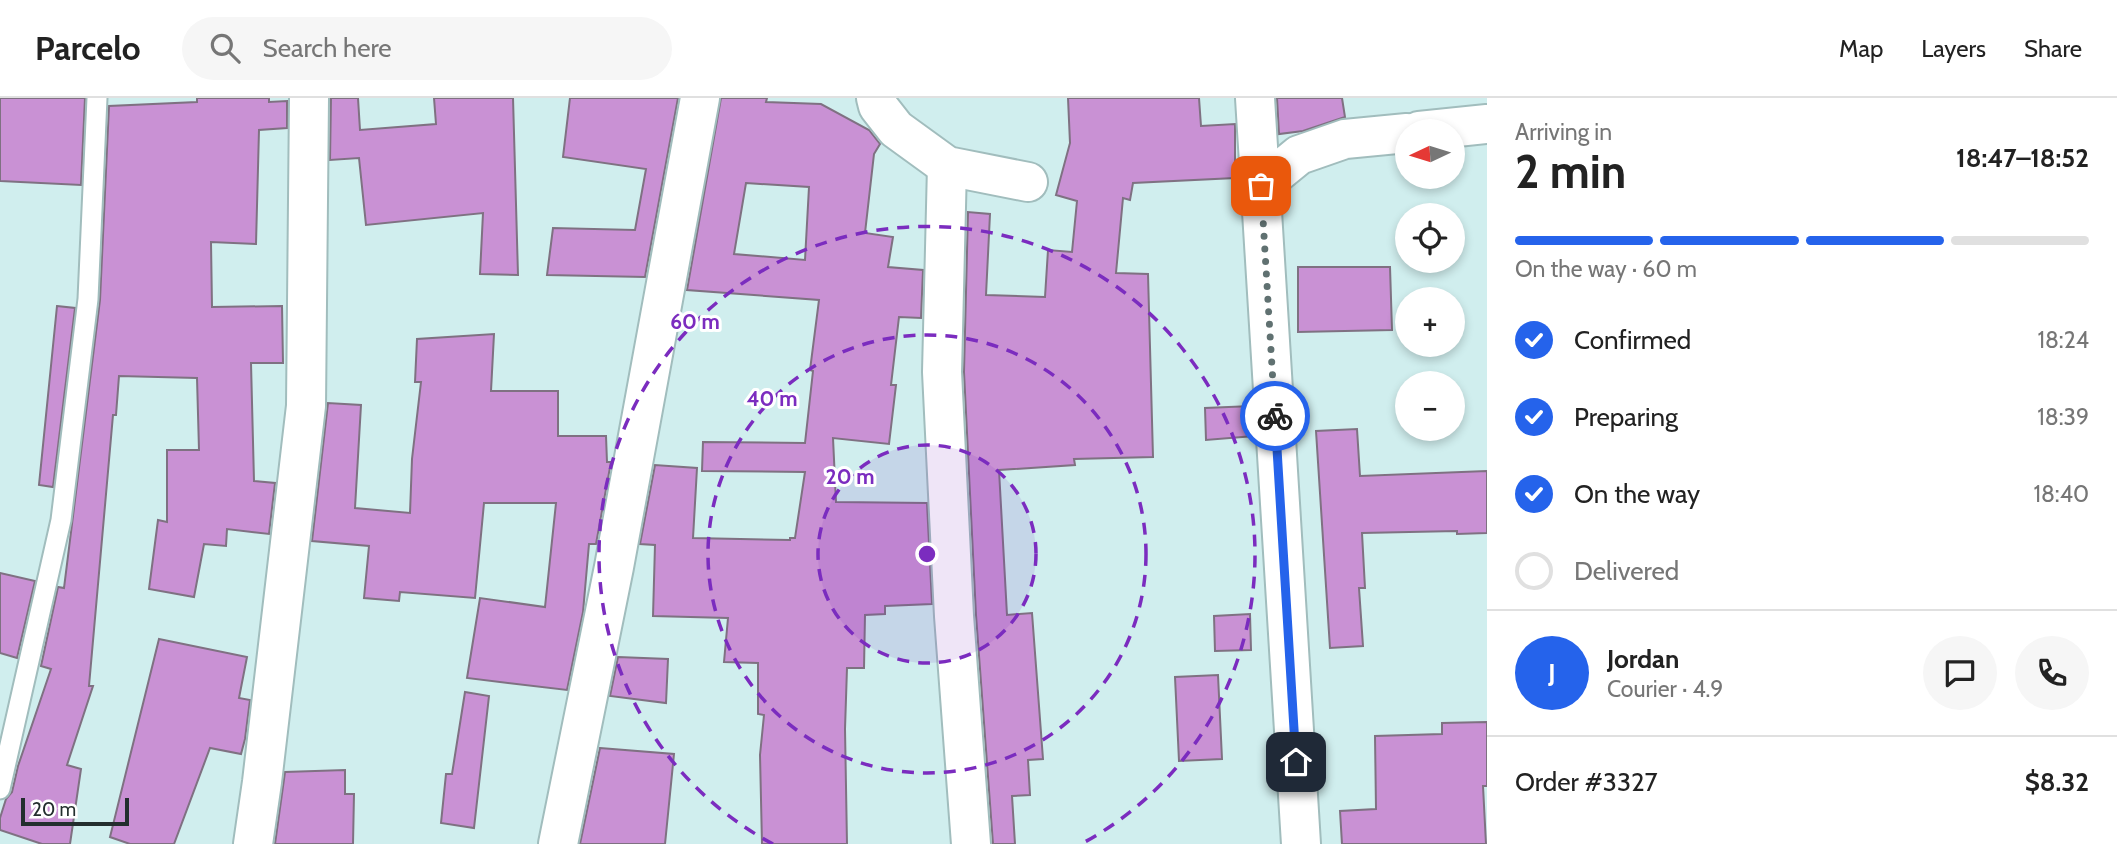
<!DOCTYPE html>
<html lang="en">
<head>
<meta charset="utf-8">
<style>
	:root { --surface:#fff; --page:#f6f6f6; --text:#222; --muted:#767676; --line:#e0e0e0; --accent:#2563eb }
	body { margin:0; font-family:Cabin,sans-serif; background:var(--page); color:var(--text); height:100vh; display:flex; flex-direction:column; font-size:26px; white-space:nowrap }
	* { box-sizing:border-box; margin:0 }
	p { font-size:23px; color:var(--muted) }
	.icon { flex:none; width:38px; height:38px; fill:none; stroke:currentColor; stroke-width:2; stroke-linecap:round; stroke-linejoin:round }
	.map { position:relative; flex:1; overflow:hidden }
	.panel { display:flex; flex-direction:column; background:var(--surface); width:630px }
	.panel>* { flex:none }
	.needle { width:46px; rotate:266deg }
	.tools { position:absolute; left:1395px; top:21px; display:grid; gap:14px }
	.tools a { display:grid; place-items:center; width:70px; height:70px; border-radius:50%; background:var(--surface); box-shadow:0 4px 10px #0003; font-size:35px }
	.scale { position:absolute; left:21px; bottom:18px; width:108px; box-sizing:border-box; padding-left:7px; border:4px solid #232e2e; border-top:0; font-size:19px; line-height:24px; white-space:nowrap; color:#232e2e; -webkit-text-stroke:5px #fff; paint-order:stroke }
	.pin { position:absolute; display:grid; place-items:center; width:60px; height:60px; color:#fff; margin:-30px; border-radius:14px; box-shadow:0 4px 10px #0006 }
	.courier { position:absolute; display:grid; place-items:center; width:70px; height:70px; margin:-35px; border:5px solid #2563eb; border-radius:50%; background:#fff; color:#222; box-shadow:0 2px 9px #0007 }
	.head em { font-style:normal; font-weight:800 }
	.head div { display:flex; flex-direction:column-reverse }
	.head { display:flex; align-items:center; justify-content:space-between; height:119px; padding:0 28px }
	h1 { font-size:46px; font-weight:800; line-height:52px }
	.bar { display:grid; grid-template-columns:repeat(4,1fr); gap:10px 7px; align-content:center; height:84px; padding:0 28px }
	.bar i { height:9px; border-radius:5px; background:var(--line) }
	.bar .on { background:var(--accent) }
	.bar p { grid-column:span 4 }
	.line { display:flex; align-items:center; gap:18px; padding:0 28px; border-top:2px solid var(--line) }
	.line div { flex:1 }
	.round { display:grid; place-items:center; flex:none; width:74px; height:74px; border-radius:37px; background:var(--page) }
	ol { padding:0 28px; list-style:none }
	li { display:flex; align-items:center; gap:21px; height:77px }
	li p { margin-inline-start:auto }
	li .icon { padding:7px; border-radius:50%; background:var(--accent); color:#fff; stroke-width:4 }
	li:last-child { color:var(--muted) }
	li i { width:38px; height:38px; border:4px solid var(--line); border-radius:50% }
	header { display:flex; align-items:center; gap:42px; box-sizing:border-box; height:98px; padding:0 35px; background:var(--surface); border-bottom:2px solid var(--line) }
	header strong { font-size:33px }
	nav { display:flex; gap:38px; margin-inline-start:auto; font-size:24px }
	.search { width:490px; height:63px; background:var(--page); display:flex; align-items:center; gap:18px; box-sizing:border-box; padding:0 24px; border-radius:38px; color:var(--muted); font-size:26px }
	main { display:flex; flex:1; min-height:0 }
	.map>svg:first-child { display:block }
	.building { fill:#c991d4; stroke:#7f7182; stroke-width:2; fill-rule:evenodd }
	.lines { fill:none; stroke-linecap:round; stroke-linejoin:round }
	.service-casing { stroke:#a1bdbd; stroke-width:23 }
	.minor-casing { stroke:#a1bdbd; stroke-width:42 }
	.service { stroke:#fff; stroke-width:19 }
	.minor { stroke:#fff; stroke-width:38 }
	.done { stroke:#607171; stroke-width:7; stroke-dasharray:0 12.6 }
	.route { stroke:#2563eb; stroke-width:9 }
	.ring { fill:none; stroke:#7b2cbf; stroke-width:3.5; stroke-dasharray:12 9 }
	.centre { fill:#7b2cbf; stroke:#fff; stroke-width:3.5 }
	.ring-label { font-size:21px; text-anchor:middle; font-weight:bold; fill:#7b2cbf; stroke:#fff; stroke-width:6; stroke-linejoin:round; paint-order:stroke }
</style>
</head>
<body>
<header>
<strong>Parcelo</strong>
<div class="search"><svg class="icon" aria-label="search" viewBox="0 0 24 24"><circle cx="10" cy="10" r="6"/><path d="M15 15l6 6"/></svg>Search here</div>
<nav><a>Map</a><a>Layers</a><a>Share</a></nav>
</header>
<main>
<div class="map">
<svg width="1487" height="746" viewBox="0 0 1487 746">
	<rect width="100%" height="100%" fill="#d0eeee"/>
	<!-- building -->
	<g class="building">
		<path d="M0 0H85L81 87 0 83Z"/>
		<path d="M197 0H269V4L287 3V30L259 32 256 146 211 144 212 209 282 208 283 265H251L254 383 275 385 269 436 227 431 226 448 204 446 194 499 149 491 158 422 167 424V352H199L197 280 119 278 116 317H113L89 588H93L67 667 81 671 70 746H42L0 732V720L6 701 12 694 18 668 51 571 41 568 58 489 64 490 100 202 109 8 197 4Z"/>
		<path d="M331 0H358L360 32 436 26 434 0H513L518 177 480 176 483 115 366 127 359 60 330 62Z"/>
		<path d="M570 0H678L645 179 547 177 553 130 635 132 646 71 563 59Z"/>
		<path d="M721 0H767L766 4 821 6 869 32 880 46 874 56 865 135 893 139 888 169 923 172 921 220 899 219 891 287H896L889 346 833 340 836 404 927 405 932 506 885 508V516L865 517 864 570H847L845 631 847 746H762L760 657 764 617 758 616V565L724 564 728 520 653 518 655 447 640 446 655 367 697 370 693 440 790 442V440H795L805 374 702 373 703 344 805 345 813 273 810 272 819 202 687 192ZM746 85 809 89 805 162 734 156Z"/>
		<path d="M1068 0H1199L1201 28 1235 26V80L1133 85 1130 102 1123 100 1116 175 1148 176 1153 359 1074 361 1075 367 999 372 1007 517 1032 515 1043 661 1028 662 1030 697 1012 698 1015 746H993L976 517 964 274 968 114 990 116 986 197 1045 199 1048 152 1072 154 1077 103 1056 97 1070 45Z"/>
		<path d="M1277 0H1342L1345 19 1303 33 1279 36Z"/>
		<path d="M1298 169H1390L1392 232 1298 234Z"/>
		<path d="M57 208 75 210 53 389 39 387Z"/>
		<path d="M494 236 491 293H558V338H606L607 364H611L596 446H589L583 514 567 592 467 580 480 500 545 509 556 405H484L475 500 400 494 399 503 364 500 369 448 312 443 328 305 361 307 355 410 410 415 412 361 421 284H415L417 241Z"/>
		<path d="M1252 308 1254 338 1206 342 1205 310Z"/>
		<path d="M1357 331 1360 378 1487 373V435L1457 436V433L1362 435 1365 490H1359L1363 548 1330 550 1316 333Z"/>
		<path d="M0 475 35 483 17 560 0 555Z"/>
		<path d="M1250 516 1251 552 1215 553 1214 518Z"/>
		<path d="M159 541 247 559 239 600 250 602 245 641 241 656 210 650 174 746H130L110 739Z"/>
		<path d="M618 559 668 561 666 605 610 598Z"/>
		<path d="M1218 577 1222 661 1179 663 1175 579Z"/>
		<path d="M465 594 489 598 474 730 441 725 446 676H452Z"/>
		<path d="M1487 624V688H1483L1486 746H1342L1340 713 1376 711 1375 638 1442 636V625Z"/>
		<path d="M600 650 674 656 665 746H580Z"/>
		<path d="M345 672V696H354L353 746H275L285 674Z"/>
	</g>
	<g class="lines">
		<!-- service casing -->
		<g class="service-casing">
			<path id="service" d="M0 691 61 422 88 201 97 0"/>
		</g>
		<!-- minor casing -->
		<g class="minor-casing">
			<g id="minor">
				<path d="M876 0 878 8 896 31 947 68 1028 84"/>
				<path d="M1255 0 1301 746"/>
				<path d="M1419 33 1487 26"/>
				<path d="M947 68 942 274 954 518 971 746"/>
				<path d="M1261 88 1299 57 1345 41 1407 35"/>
				<path d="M253 746 262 684 306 308 309 0"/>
				<path d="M558 746 614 469 700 0"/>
			</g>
		</g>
		<!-- service -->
		<use href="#service" class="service"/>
		<!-- minor -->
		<use href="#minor" class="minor"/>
	</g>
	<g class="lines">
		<!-- done -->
		<path class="done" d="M1261 88 1275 318"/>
		<!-- route -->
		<path class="route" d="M1275 318 1296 664"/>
	</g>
	<!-- distance rings -->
	<circle cx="927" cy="456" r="109" fill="#7b2cbf" fill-opacity=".12"/>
	<g class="ring">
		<circle cx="927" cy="456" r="109"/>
		<circle cx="927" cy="456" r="219"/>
		<path d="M773 746A328 328 0 1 1 1081 746"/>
	</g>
	<circle cx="927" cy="456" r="10" class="centre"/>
	<g class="ring-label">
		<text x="695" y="231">60 m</text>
		<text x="772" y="308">40 m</text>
		<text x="850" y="386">20 m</text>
	</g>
</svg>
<div class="tools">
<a><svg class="needle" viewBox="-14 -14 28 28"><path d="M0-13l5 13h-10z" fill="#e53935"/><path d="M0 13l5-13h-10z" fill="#767676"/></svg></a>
<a><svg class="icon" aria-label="locate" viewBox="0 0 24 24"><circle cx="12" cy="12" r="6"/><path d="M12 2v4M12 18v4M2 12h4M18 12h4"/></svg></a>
<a>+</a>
<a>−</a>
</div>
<div class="scale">20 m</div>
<div class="pin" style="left:1261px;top:88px;background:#ea580c"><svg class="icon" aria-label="bag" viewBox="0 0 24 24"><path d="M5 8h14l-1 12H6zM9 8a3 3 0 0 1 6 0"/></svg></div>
<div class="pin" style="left:1296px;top:664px;background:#1f2937"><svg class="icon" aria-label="home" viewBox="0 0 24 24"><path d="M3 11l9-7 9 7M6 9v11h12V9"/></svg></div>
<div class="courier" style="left:1275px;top:318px"><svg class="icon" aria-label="bike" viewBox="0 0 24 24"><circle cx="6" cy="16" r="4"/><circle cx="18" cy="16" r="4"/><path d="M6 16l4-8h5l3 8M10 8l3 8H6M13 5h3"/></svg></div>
</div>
<section class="panel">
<div class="head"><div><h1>2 min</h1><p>Arriving in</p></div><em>18:47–18:52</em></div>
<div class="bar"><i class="on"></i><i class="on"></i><i class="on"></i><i></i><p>On the way · 60 m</p></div>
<ol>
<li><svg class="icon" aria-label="check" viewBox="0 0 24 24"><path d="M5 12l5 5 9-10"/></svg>Confirmed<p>18:24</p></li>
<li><svg class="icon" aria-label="check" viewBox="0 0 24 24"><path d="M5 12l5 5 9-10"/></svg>Preparing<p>18:39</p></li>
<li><svg class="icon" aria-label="check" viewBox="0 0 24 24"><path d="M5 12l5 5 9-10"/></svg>On the way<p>18:40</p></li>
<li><i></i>Delivered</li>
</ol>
<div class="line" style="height:126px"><b class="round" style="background:var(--accent);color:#fff">J</b><div><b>Jordan</b><p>Courier · 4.9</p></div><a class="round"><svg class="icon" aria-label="chat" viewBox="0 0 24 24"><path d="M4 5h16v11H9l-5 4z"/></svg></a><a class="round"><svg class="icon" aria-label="phone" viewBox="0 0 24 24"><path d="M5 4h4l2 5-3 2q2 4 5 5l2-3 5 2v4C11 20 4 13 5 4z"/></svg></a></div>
<div class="line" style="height:91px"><div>Order #3327</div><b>$8.32</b></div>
</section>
</main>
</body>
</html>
